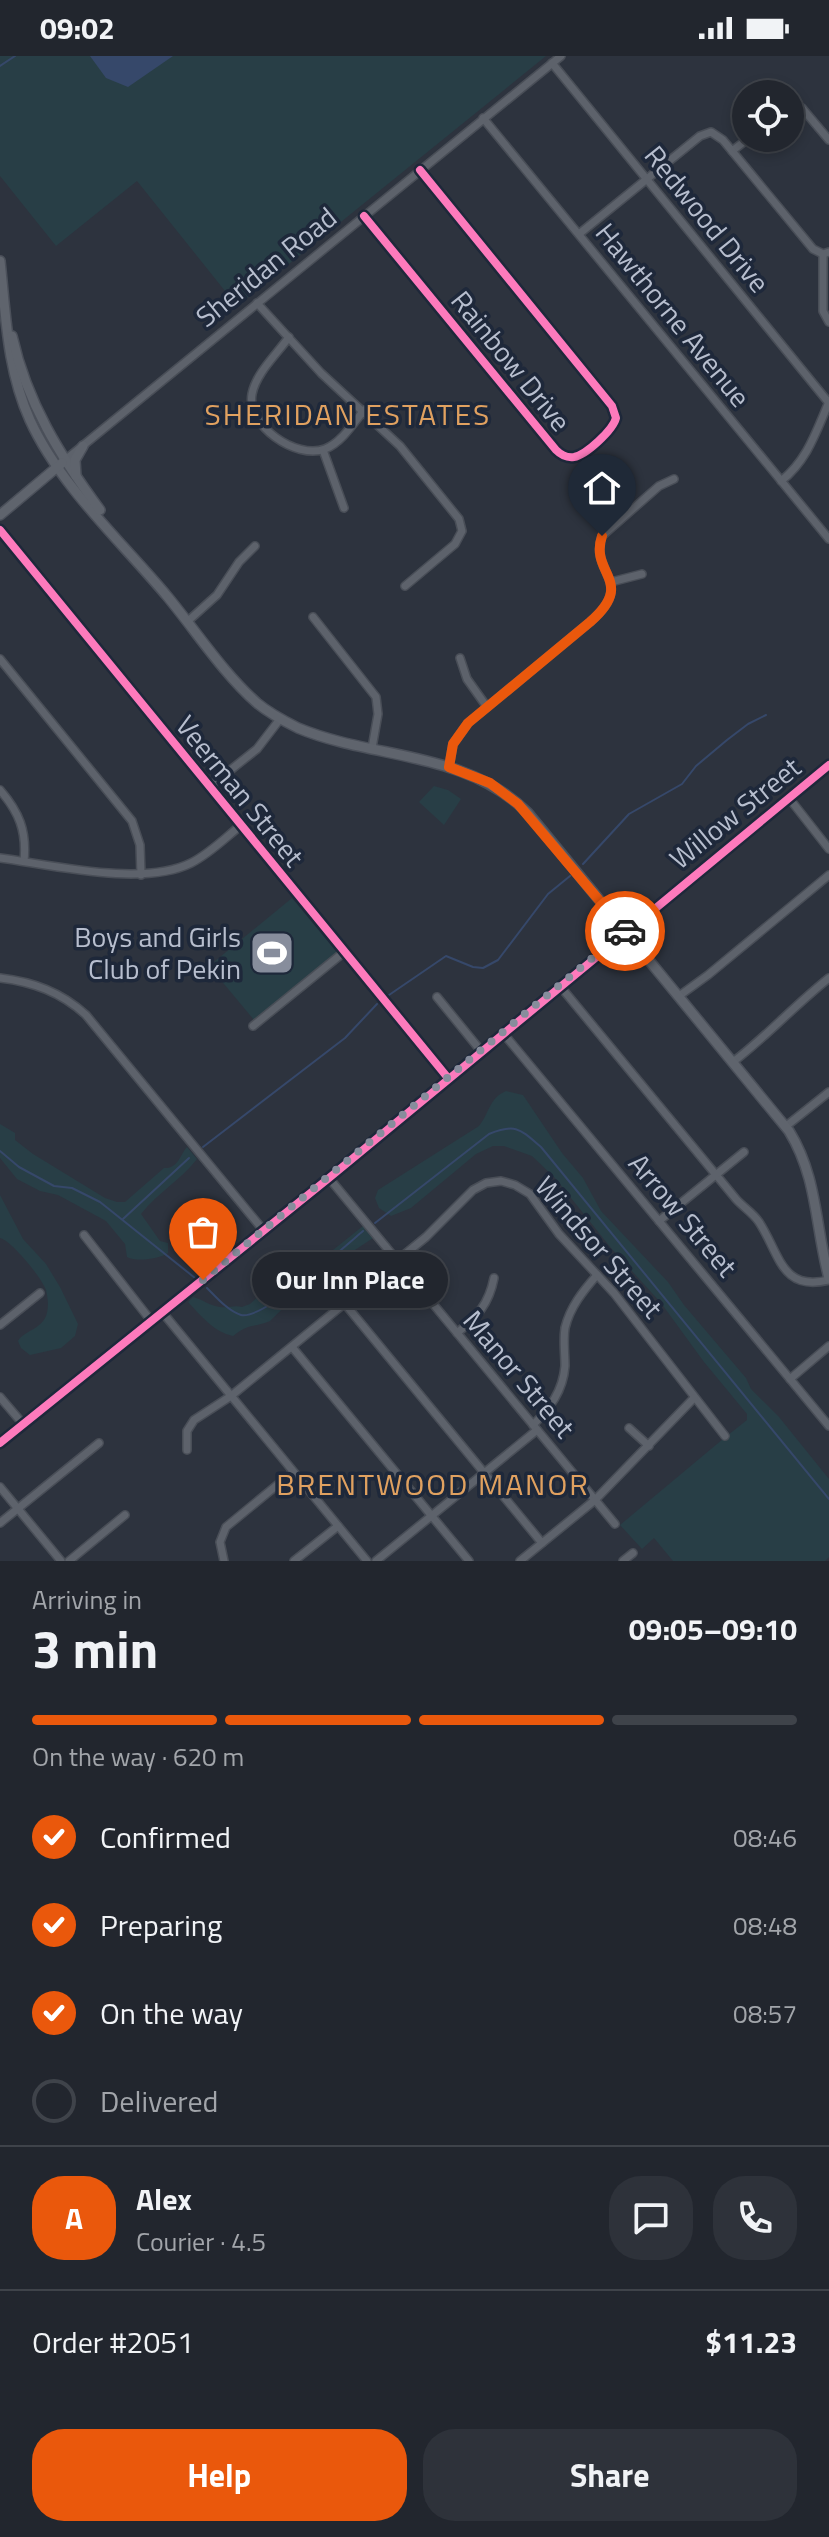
<!DOCTYPE html>
<html lang="en">
<head>
<meta charset="utf-8">
<style>
	:root { --surface:#22262e; --page:#2e323a; --text:#f1f3f6; --muted:#a2a5aa; --line:#3f434a; --accent:#ea580c }
	body { margin:0; font-family:"Titillium Web",sans-serif; background:var(--page); color:var(--text); height:100vh; display:flex; flex-direction:column; font-size:30px; white-space:nowrap }
	* { box-sizing:border-box; margin:0 }
	p { font-size:26px; color:var(--muted) }
	.icon { flex:none; width:44px; height:44px; fill:none; stroke:currentColor; stroke-width:2; stroke-linecap:round; stroke-linejoin:round }
	.map { position:relative; height:1505px; overflow:hidden }
	.sheet { display:flex; flex-direction:column; background:var(--surface); flex:1 }
	.sheet>* { flex:none }
	.fabs { position:absolute; left:732px; top:24px; display:grid; gap:16px }
	.fabs a { display:grid; place-items:center; width:72px; height:72px; border-radius:50%; background:var(--surface); box-shadow:0 4px 12px #0003,0 0 0 2px var(--line); font-size:40px }
	.pin { position:absolute; display:grid; place-items:center; width:68px; height:68px; color:#fff; margin:-82px -34px; border-radius:50% 50% 50% 0; rotate:-45deg; box-shadow:0 0 8px #0007 }
	.pin .icon { rotate:45deg }
	.courier { position:absolute; display:grid; place-items:center; width:80px; height:80px; margin:-40px; border:6px solid #ea580c; border-radius:50%; background:#fff; color:#222; box-shadow:0 2px 10px #0007 }
	.bubble { position:absolute; height:56px; border-radius:28px; background:var(--surface); box-shadow:0 4px 12px #0003,0 0 0 2px var(--line); font-size:26px; font-weight:700; line-height:56px; text-align:center }
	.overview em { font-style:normal; font-weight:700 }
	.overview div { display:flex; flex-direction:column-reverse }
	.overview { display:flex; align-items:center; justify-content:space-between; height:136px; padding:0 32px }
	h1 { font-size:52px; font-weight:700; line-height:60px }
	.bar { display:grid; grid-template-columns:repeat(4,1fr); gap:12px 8px; align-content:center; height:96px; padding:0 32px }
	.bar i { height:10px; border-radius:6px; background:var(--line) }
	.bar .current { background:var(--accent) }
	.bar p { grid-column:span 4 }
	.line { display:flex; align-items:center; gap:20px; padding:0 32px; border-top:2px solid var(--line) }
	.line div { flex:1 }
	.round { display:grid; place-items:center; flex:none; width:84px; height:84px; border-radius:32px; background:var(--page) }
	ol { padding:0 32px; list-style:none }
	li { display:flex; align-items:center; gap:24px; height:88px }
	li p { margin-inline-start:auto }
	li .icon { padding:8px; border-radius:50%; background:var(--accent); color:#fff; stroke-width:4 }
	li:last-child { color:var(--muted) }
	li i { width:44px; height:44px; border:4px solid var(--line); border-radius:50% }
	.action { display:flex; gap:16px; margin-top:auto; padding:16px 32px }
	.action a { flex:1; height:92px; border-radius:32px; background:var(--accent); color:#fff; font-size:32px; font-weight:700; line-height:92px; text-align:center }
	.action a+a { background:var(--page); color:var(--text) }
	.status { display:flex; justify-content:space-between; align-items:center; height:56px; padding:0 40px; background:var(--surface); direction:ltr }
	.status svg { height:22px; fill:currentColor }
	.map>svg:first-child { display:block }
	.green { fill:#283e46 }
	.water { fill:#36486a }
	.lines { fill:none; stroke-linecap:round; stroke-linejoin:round }
	.stream { stroke:#36486a; stroke-width:2 }
	.minor-casing { stroke:#494e57; stroke-width:10 }
	.major-casing { stroke:#4b505a; stroke-width:12 }
	.minor { stroke:#5d626b; stroke-width:7 }
	.major { stroke:#5f646d; stroke-width:9 }
	.cycleway-casing { stroke:#1e283a; stroke-width:13 }
	.cycleway { stroke:#fd7abc; stroke-width:8 }
	.done { stroke:#878d9c; stroke-width:8; stroke-dasharray:0 14.4 }
	.route { stroke:#ea580c; stroke-width:10 }
	.labels { text-anchor:middle; stroke-width:7; stroke-linejoin:round; paint-order:stroke }
	.street-label { font-size:28px; fill:#b7bece; stroke:#1e283a }
	.poi-label { font-size:28px; fill:#b7bece; stroke:#1e283a; text-anchor:end }
	.neighbourhood-label { font-size:30px; letter-spacing:2px; fill:#e0a160; stroke:#1e283a }
</style>
</head>
<body>
<div class="status"><b>09:02</b><svg viewBox="0 0 49 12"><path d="M0 12V9h3v3zM5 12V6h3v6zM10 12V3h3v9zM15 12V0h3v12zM26 1h20v11H26zM47 4h2v5h-2z"/></svg></div>
<div class="map">
<svg width="829" height="1505" viewBox="0 0 829 1505">
	<rect width="100%" height="100%" fill="#2d333e"/>
	<!-- green -->
	<g class="green">
		<path d="M0 0H546L237 250 137 125 56 190 0 120Z"/>
		<path d="M434 730 448 734 461 743 444 769 419 746Z"/>
		<path d="M292 842 337 896 254 964 209 910Z"/>
		<path d="M506 1035 523 1039 562 1097 583 1122 601 1155 668 1226 684 1249 746 1322 751 1333 779 1361 829 1423V1501L825 1505H673L654 1482 642 1493 620 1469 723 1383 747 1364V1358L704 1306 661 1247 611 1192 555 1122 532 1100 504 1090H493L476 1098 411 1152 391 1160 379 1152 375 1142 378 1134 479 1070C489 1058 489 1042 506 1035Z"/>
		<path d="M0 1068 15 1077V1084L33 1098 105 1142 117 1146H125L164 1112C178 1113 180 1099 187 1091L197 1103C181 1124 157 1137 141 1158L160 1185 168 1187V1197C159 1203 137 1206 127 1201L125 1188 106 1165 58 1139 40 1135 17 1123 0 1102Z"/>
		<path d="M0 1139 23 1183 46 1208 60 1231 78 1268 75 1280 61 1292 30 1299 21 1292 18 1285C25 1274 40 1274 46 1260 49 1252 48 1242 46 1234 41 1221 12 1185 0 1182Z"/>
		<path d="M363 1170 373 1182 316 1220 270 1265C253 1272 249 1267 233 1280 214 1276 201 1260 188 1246L193 1241C202 1243 210 1250 220 1251 229 1252 234 1249 242 1251L250 1248 304 1199 333 1194Z"/>
	</g>
	<!-- water -->
	<path class="water" d="M90 0H173L128 31 106 22Z"/>
	<g class="lines">
		<!-- stream -->
		<g class="stream">
			<path d="M0 10 15 0"/>
			<path d="M583 808 629 758 682 728 696 710 727 684 748 668 766 659"/>
			<path d="M389 939 446 900 473 911 483 912 498 904 548 838 570 820"/>
			<path d="M203 1091 345 982 377 948"/>
			<path d="M0 1095 19 1111 54 1130 72 1132 100 1146 195 1222"/>
			<path d="M123 1163 189 1102"/>
			<path d="M375 1167 489 1078C516 1067 520 1073 541 1091L829 1443"/>
			<path d="M207 1232C216 1241 228 1255 241 1259 262 1265 344 1191 363 1175"/>
		</g>
		<!-- minor casing -->
		<g class="minor-casing">
			<g id="minor">
				<path d="M552 7 829 347"/>
				<path d="M790 50 797 49 802 52 829 84"/>
				<path d="M483 62 829 483"/>
				<path d="M732 95 749 82"/>
				<path d="M364 160 556 394C561 399 567 402 574 401 586 399 613 374 616 362L612 350 420 114"/>
				<path d="M579 178 700 80 711 76 723 84 813 193 823 198 829 196"/>
				<path d="M823 198V255L829 266"/>
				<path d="M257 247 321 317 400 390 459 463 462 475 455 488 405 530"/>
				<path d="M289 281C277 298 256 317 252 338 246 369 296 404 325 393 341 387 353 368 364 354"/>
				<path d="M323 394 344 452"/>
				<path d="M64 405 561 0"/>
				<path d="M781 425C807 405 816 376 829 346"/>
				<path d="M0 474 448 1022"/>
				<path d="M611 526 642 518"/>
				<path d="M313 561 376 641 378 658 372 692"/>
				<path d="M188 565 217 539 239 506 255 490"/>
				<path d="M460 602 467 623 487 651"/>
				<path d="M0 603 132 765 140 789 141 819"/>
				<path d="M449 711 453 688 468 667 590 566C637 525 589 518 602 480L659 430 674 423"/>
				<path d="M209 731 257 693 280 663"/>
				<path d="M0 734C19 756 27 775 24 805"/>
				<path d="M789 742 829 793"/>
				<path d="M0 802C52 809 143 831 191 807 209 798 224 783 240 770"/>
				<path d="M0 922C33 926 61 936 86 959L264 1175"/>
				<path d="M560 930 736 1143C743 1151 753 1157 759 1166 780 1198 781 1236 829 1224"/>
				<path d="M679 940 708 919 829 819"/>
				<path d="M437 941 481 995"/>
				<path d="M253 970 344 896"/>
				<path d="M503 977 829 1370"/>
				<path d="M733 1006C767 980 796 948 829 922"/>
				<path d="M785 1071 829 1036"/>
				<path d="M329 1122 615 1468"/>
				<path d="M659 1165 744 1096"/>
				<path d="M84 1179 152 1266"/>
				<path d="M345 1248 542 1487"/>
				<path d="M163 1257 367 1505"/>
				<path d="M0 1269 40 1237"/>
				<path d="M457 1277C477 1261 489 1248 494 1222"/>
				<path d="M292 1291 469 1505"/>
				<path d="M790 1323 829 1290"/>
				<path d="M0 1341 23 1368"/>
				<path d="M533 1369C550 1352 563 1335 565 1310 565 1297 563 1285 565 1272 570 1251 583 1235 597 1219"/>
				<path d="M629 1372 649 1390"/>
				<path d="M0 1387 329 1122 829 709"/>
				<path d="M187 1394V1375L194 1364 231 1340 426 1181 473 1134 486 1127 501 1125 515 1129 530 1138 559 1178 614 1237 725 1380"/>
				<path d="M0 1431 61 1505"/>
				<path d="M0 1467 99 1387"/>
				<path d="M69 1505 125 1459"/>
				<path d="M224 1505 220 1486 226 1471 293 1416"/>
				<path d="M294 1505 338 1470"/>
				<path d="M376 1505 537 1374"/>
				<path d="M520 1505 595 1444 694 1342"/>
				<path d="M623 1505 633 1497"/>
			</g>
		</g>
		<!-- major casing -->
		<g class="major-casing">
			<g id="major">
				<path d="M0 205C6 260 7 313 30 364 60 430 121 485 167 540 196 575 223 617 257 647 269 657 284 665 298 672 375 704 465 694 528 757L789 1075C818 1122 815 1171 829 1222"/>
				<path d="M12 280C27 347 60 400 100 454"/>
				<path d="M76 420 75 404 83 390"/>
				<path d="M0 459 62 407"/>
			</g>
		</g>
		<!-- minor -->
		<use href="#minor" class="minor"/>
		<!-- major -->
		<use href="#major" class="major"/>
		<!-- cycleway casing -->
		<g class="cycleway-casing">
			<g id="cycleway">
				<path d="M364 160 556 394C561 399 567 402 574 401 586 399 613 374 616 362L612 350 420 114"/>
				<path d="M0 474 448 1022"/>
				<path d="M0 1387 329 1122 829 709"/>
			</g>
		</g>
		<!-- cycleway -->
		<use href="#cycleway" class="cycleway"/>
	</g>
	<g class="lines">
		<!-- done -->
		<path class="done" d="M203 1224 625 875"/>
		<!-- route -->
		<path class="route" d="M602 480C589 518 637 525 590 566L468 667 453 688 449 711 490 727 518 748 625 875"/>
	</g>
	<!-- icons -->
	<defs>
		<g id="stadium-square" transform="scale(2.3)"><rect x="-9" y="-9" width="18" height="18" rx="4" fill="#878d9c" stroke="#1e283a"/><path d="M0-5a6.5 5 0 1 0 0 10a6.5 5 0 1 0 0-10ZM-3.5-1.8h7v3.6h-7Z" fill="#fff"/></g>
	</defs>
	<g fill-rule="evenodd">
		<use href="#stadium-square" x="272" y="897"/>
	</g>
	<g class="labels">
		<!-- street labels -->
		<g class="street-label">
			<text transform="translate(707 163) rotate(51)" y="10">Redwood Drive</text>
			<text transform="translate(266 211) rotate(-39)" y="10">Sheridan Road</text>
			<text transform="translate(673 259) rotate(51)" y="10">Hawthorne Avenue</text>
			<text transform="translate(511 305) rotate(51)" y="10">Rainbow Drive</text>
			<text transform="translate(240 735) rotate(51)" y="10">Veerman Street</text>
			<text transform="translate(735 757) rotate(-39)" y="10">Willow Street</text>
			<text transform="translate(683 1159) rotate(50)" y="10">Arrow Street</text>
			<text transform="translate(599 1191) rotate(49)" y="10">Windsor Street</text>
			<text transform="translate(519 1318) rotate(50)" y="10">Manor Street</text>
		</g>
		<!-- poi labels -->
		<g class="poi-label">
			<text x="241" y="891">Boys and Girls<tspan x="241" dy="32">Club of Pekin</tspan></text>
		</g>
		<!-- neighbourhood labels -->
		<g class="neighbourhood-label">
			<text x="348" y="369">SHERIDAN ESTATES</text>
			<text x="433" y="1439">BRENTWOOD MANOR</text>
		</g>
	</g>
</svg>
<div class="fabs">
<a><svg class="icon" aria-label="locate" viewBox="0 0 24 24"><circle cx="12" cy="12" r="6"/><path d="M12 2v4M12 18v4M2 12h4M18 12h4"/></svg></a>
</div>
<div class="pin" style="left:203px;top:1224px;background:#ea580c"><svg class="icon" aria-label="bag" viewBox="0 0 24 24"><path d="M5 8h14l-1 12H6zM9 8a3 3 0 0 1 6 0"/></svg></div>
<div class="pin" style="left:602px;top:480px;background:#1f2937"><svg class="icon" aria-label="home" viewBox="0 0 24 24"><path d="M3 11l9-7 9 7M6 9v11h12V9"/></svg></div>
<div class="courier" style="left:625px;top:875px"><svg class="icon" aria-label="car" viewBox="0 0 24 24"><path d="M5 17H2v-5l4-1 3-4h7l3 4 3 1v5h-3M9 17h6M6 11h13"/><circle cx="7" cy="17" r="2"/><circle cx="17" cy="17" r="2"/></svg></div>
<div class="bubble" style="left:252px;top:1196px;width:196px">Our Inn Place</div>
</div>
<section class="sheet">
<div class="overview"><div><h1>3 min</h1><p>Arriving in</p></div><em>09:05–09:10</em></div>
<div class="bar"><i class="current"></i><i class="current"></i><i class="current"></i><i></i><p>On the way · 620 m</p></div>
<ol>
<li><svg class="icon" aria-label="check" viewBox="0 0 24 24"><path d="M5 12l5 5 9-10"/></svg>Confirmed<p>08:46</p></li>
<li><svg class="icon" aria-label="check" viewBox="0 0 24 24"><path d="M5 12l5 5 9-10"/></svg>Preparing<p>08:48</p></li>
<li><svg class="icon" aria-label="check" viewBox="0 0 24 24"><path d="M5 12l5 5 9-10"/></svg>On the way<p>08:57</p></li>
<li><i></i>Delivered</li>
</ol>
<div class="line" style="height:144px"><b class="round" style="background:var(--accent);color:#fff">A</b><div><b>Alex</b><p>Courier · 4.5</p></div><a class="round"><svg class="icon" aria-label="chat" viewBox="0 0 24 24"><path d="M4 5h16v11H9l-5 4z"/></svg></a><a class="round"><svg class="icon" aria-label="phone" viewBox="0 0 24 24"><path d="M5 4h4l2 5-3 2q2 4 5 5l2-3 5 2v4C11 20 4 13 5 4z"/></svg></a></div>
<div class="line" style="height:104px"><div>Order #2051</div><b>$11.23</b></div>
<div class="action"><a>Help</a><a>Share</a></div>
</section>
</body>
</html>
